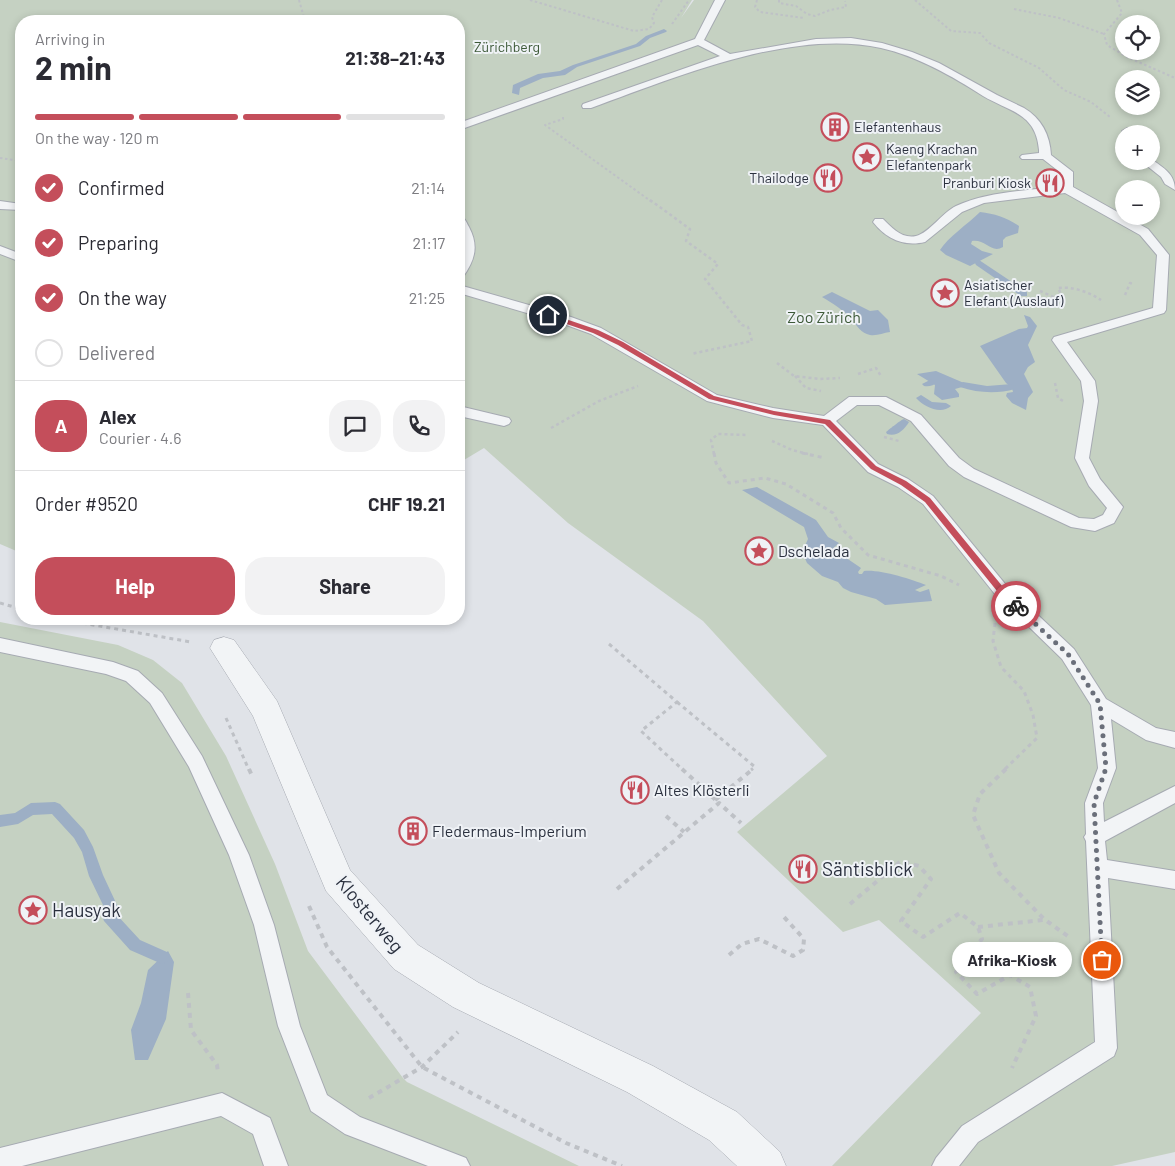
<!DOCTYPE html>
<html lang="en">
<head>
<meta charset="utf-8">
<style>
	:root { --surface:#fff; --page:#f2f2f3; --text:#2b2b33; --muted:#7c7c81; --line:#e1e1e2; --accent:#c44e5b }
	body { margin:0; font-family:Barlow,sans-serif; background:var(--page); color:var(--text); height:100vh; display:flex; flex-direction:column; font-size:19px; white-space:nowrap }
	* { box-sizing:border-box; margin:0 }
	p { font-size:16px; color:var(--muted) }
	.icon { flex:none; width:28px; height:28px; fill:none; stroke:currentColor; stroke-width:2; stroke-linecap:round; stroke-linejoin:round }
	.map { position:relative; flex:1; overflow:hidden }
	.side { position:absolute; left:15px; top:15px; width:450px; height:610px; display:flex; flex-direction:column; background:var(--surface); border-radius:20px; box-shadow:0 2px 8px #0003 }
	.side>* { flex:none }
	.fabs { position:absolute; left:1115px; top:15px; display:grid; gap:10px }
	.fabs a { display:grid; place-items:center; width:45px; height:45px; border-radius:50%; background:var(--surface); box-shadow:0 2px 8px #0003; font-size:25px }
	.pin { position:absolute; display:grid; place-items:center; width:42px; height:42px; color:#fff; margin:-21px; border:2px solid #fff; border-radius:50%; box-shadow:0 1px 5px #0007 }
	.courier { position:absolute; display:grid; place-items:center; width:50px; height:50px; margin:-25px; border:4px solid #c44e5b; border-radius:50%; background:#fff; color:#222; box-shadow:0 1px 6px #0007 }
	.bubble { position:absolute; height:35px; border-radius:18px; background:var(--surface); box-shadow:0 2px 8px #0003; font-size:16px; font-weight:700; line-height:35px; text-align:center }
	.overview em { font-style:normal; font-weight:700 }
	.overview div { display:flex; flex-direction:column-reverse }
	.overview { display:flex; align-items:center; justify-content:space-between; height:85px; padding:0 20px }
	h1 { font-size:32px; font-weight:700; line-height:38px }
	.bar { display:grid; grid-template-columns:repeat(4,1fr); gap:8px 5px; align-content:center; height:60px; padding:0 20px }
	.bar i { height:6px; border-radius:4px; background:var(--line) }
	.bar .selected { background:var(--accent) }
	.bar p { grid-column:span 4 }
	.line { display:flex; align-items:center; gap:12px; padding:0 20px; border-top:1px solid var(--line) }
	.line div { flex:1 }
	.round { display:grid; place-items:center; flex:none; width:52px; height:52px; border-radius:20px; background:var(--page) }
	ol { padding:0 20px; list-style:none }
	li { display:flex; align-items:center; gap:15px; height:55px }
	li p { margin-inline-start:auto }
	li .icon { padding:5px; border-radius:50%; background:var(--accent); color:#fff; stroke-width:4 }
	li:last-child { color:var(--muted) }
	li i { width:28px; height:28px; border:2px solid var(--line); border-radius:50% }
	.cta { display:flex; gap:10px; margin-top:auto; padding:10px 20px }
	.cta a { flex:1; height:58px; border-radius:20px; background:var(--accent); color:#fff; font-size:20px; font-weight:700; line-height:58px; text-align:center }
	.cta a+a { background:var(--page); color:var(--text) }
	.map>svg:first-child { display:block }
	.green { fill:#c5d1c2; fill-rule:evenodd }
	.water { fill:#9dafc5 }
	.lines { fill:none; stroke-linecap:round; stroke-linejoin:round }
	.stream { fill:#9dafc5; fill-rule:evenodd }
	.lane-casing { stroke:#a6aab2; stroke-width:2 }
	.street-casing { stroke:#a6aab2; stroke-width:1 }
	.path-far3 { stroke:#bec1c6; stroke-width:2; stroke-dasharray:2.5 2.5; stroke-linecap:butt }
	.path-far2 { stroke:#bec1c6; stroke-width:2.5; stroke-dasharray:3 3; stroke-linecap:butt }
	.path-far1 { stroke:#bec1c6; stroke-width:3; stroke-dasharray:4 4; stroke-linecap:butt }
	.path { stroke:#bec1c6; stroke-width:4; stroke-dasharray:5 5; stroke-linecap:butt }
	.lane { fill:#f2f4f6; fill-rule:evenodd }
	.street { fill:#f2f4f6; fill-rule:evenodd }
	.route { fill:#c44e5b }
	.done { stroke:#6a6f7a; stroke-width:5; stroke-dasharray:0 9 }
	.labels { text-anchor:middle; stroke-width:4; stroke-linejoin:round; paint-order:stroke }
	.far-park-label { font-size:14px; fill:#3d5938; stroke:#eff2f6 }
	.far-poi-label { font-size:14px; fill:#2a303e; stroke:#eff2f6; text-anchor:start }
	.park-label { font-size:16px; fill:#3d5938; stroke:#eff2f6 }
	.poi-label { font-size:16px; fill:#2a303e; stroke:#eff2f6; text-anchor:start }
	.near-poi-label { font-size:19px; fill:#2a303e; stroke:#eff2f6; text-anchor:start }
	.near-street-label { font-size:19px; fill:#2a303e; stroke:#eff2f6 }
</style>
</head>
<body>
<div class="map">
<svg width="1175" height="1166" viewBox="0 0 1175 1166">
	<rect width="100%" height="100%" fill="#e0e3e8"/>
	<!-- green -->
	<g class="green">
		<path d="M0 0H692L681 18 694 0H1175V1152L1112 1166H832L981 1013 879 920 843 932 737 832 827 756 703 621 568 523 484 448 459 463V21H21V553L0 544ZM1124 24H1151V51H1124ZM1124 79H1151V106H1124ZM1124 134H1151V161H1124ZM1124 189H1151V216H1124Z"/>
		<path d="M0 622 118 645 153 660 182 683 226 756 275 864 308 951 403 1078 407 1082 579 1166H0Z"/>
	</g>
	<!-- water -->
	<g class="water">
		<path d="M980 212C995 214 1006 217 1019 226L1018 233 1006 237 1003 240V247C991 254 986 239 972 241L971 244 982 251 993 254 970 266 946 255 940 250C948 237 968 224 980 212Z"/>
		<path d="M832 292 870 311 878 310 888 320 890 332C883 333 877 336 870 335 861 333 857 326 852 320 844 310 832 303 822 297Z"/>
		<path d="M1024 315 1030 317 1037 326 1028 345 1035 362 1028 367 1024 374 1033 392 1028 398 1026 410 1012 403 1006 396 1007 393 1013 392 1012 388 1006 383 980 346 1019 329 1027 328 1028 326Z"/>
		<path d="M936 371 964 383 962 387 955 389 959 394V397L942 400 934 394 935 385 917 374Z"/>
		<path d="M757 487 816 520 828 537 839 543 830 551 821 550 817 554 819 557 832 556 839 553 861 568 858 572 859 574H862L864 571C879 569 911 579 926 585L915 590 920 592 929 589 932 601 885 605 876 599 851 592 843 588 838 582 822 576 807 563 802 552 808 539 804 527 742 490Z"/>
		<path d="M168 951 174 962 166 1019 148 1060H135L131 1030 141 1003 148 970Z"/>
	</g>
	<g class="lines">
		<!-- stream -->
		<g class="stream">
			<path d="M664 29 667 31 666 32 650 38 640 46 577 67 565 75 543 78 520 88 519 95 512 93 513 85 538 74 560 71 573 65 636 44 646 36Z"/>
			<path d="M979 260 1027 292V296H1021L976 265 975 263Z"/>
			<path d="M932 379 935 380 937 382C934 386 928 387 924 386L922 384Z"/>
			<path d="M963 382 987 386 1012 384 1017 387 1015 389C997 394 978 393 960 387L958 385Z"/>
			<path d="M921 395 932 402 946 403 951 406C941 415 924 407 916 398Z"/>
			<path d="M904 419 909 422C904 430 897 437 887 434L886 432C887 431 902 419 904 419Z"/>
			<path d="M55 802 60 804 84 830 93 847 103 875 117 905 116 914 140 940 167 952 169 957 167 962 162 964 130 950 104 921 102 916 103 905 89 876 82 852 74 838 52 814 33 815 18 824 0 827V815L15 813 31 803Z"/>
		</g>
		<!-- lane casing -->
		<g class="lane-casing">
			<g id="lane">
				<path d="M715 0H725L704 40 730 54 816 39 851 38 882 43 912 52 939 63 997 95 1024 108C1041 118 1050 135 1051 155L1073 172V187L1148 229 1169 255 1166 310 1164 313 1067 342 1095 381 1098 401 1089 458 1100 479 1123 507 1114 523 1095 531 1071 527 964 477 949 466 911 421 879 405H857L836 421 878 464 908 479 933 496 1006 585 1074 649 1106 699 1156 728 1175 732V748L1146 740 1111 719 1116 768 1103 803 1104 822 1175 786V803L1105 841 1107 860 1175 871V889L1108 878 1117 1048 1114 1056 978 1142 959 1166H932L936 1158 962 1126 1095 1042 1086 841 1084 837 1086 834 1085 803 1098 768 1091 705 1062 659 994 593 923 504 898 487 868 472 823 425 773 418 707 401 591 334 561 323 459 293V285L571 317 601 328 717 395 773 408 824 416 849 397H886L921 415 959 458 974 469 1079 518 1094 519 1103 515 1107 508 1089 486 1075 458 1084 401 1081 381 1052 340 1054 337 1153 308 1157 255 1140 235 1065 193 984 203 962 212 925 242C904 247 886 239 873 222L875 219H883C892 228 902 239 916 236 929 233 943 212 956 206 988 191 1027 191 1061 186V173L1043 159H1022L1020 157 1022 155 1039 153V150C1036 113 1010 112 983 96 952 76 917 56 881 48 791 28 674 78 591 108H583L582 106 583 104 720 56 698 45 459 130V123L695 39Z"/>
				<path d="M1127 128 1131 129 1134 134H1124L1122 131Z"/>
				<path d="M1151 159C1164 168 1175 174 1175 190L1165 184 1161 177 1141 161H1151Z"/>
				<path d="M0 201 21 204V210L0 209Z"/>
				<path d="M459 215C465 217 466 222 469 227 479 246 475 260 463 277L459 278V264L463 247 459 231Z"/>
				<path d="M0 246 21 254V262L0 254Z"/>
				<path d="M459 406 509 418 511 421 509 424 504 426 459 416Z"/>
				<path d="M0 638 113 662 138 671 162 693 202 756 249 855 274 925 300 1026 327 1095 360 1117 466 1158 470 1166H428L345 1134 311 1111 278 1026 254 925 229 855 189 767 150 703 126 681 106 674 0 652Z"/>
				<path d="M222 1093 270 1118 288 1166H264L253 1134 221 1116 22 1166H0V1148Z"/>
			</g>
		</g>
		<!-- street casing -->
		<g class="street-casing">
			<path id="street" d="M224 637 234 640 277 701 350 870 418 945 479 983 653 1066 737 1112 780 1152 786 1166H737L709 1140 627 1092 453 1007 394 969 326 891 253 716 210 648 214 640Z"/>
		</g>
		<!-- path-far3 -->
		<g class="path-far3">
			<path d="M299 0 305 21"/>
			<path d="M530 0 634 31 649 29 654 23 652 17 662 0"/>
			<path d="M757 0 755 7 760 12 804 18"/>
			<path d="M779 0V3L796 6 807 14 815 16 830 10 846 7 845 1"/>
			<path d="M915 0 951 31 980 33 989 43 1039 68 1064 90 1091 102 1110 117"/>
			<path d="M1117 0 1122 13 1104 34 1107 45 1127 57 1175 78"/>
			<path d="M1014 9 1059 18 1104 34"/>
			<path d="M672 24 689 0"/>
			<path d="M563 117V119L545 125 652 202"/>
			<path d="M0 158 21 161"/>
		</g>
		<!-- path-far2 -->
		<g class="path-far2">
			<path d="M650 200 690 229 686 241 718 264 705 279 742 325 748 327 752 341 691 354"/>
			<path d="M1040 291 1058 299"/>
			<path d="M1125 295 1130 283 1133 284"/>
			<path d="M1059 302 1058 299 1062 296 1058 288C1072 286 1089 292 1101 300"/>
			<path d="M777 363 794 376 820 379 840 378"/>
			<path d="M858 374 876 368 881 376"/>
			<path d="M795 376 806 388 821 391"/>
			<path d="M1055 383 1058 398 1063 401"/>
			<path d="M551 428 599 401 638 386"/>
			<path d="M884 437 899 441"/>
			<path d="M772 441 792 450 808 454"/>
			<path d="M714 454 711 440 718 434 747 435"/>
		</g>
		<!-- path-far1 -->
		<g class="path-far1">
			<path d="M714 453 716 463 729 483 765 478 786 484 833 513 841 528 868 555 941 576 959 585"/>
			<path d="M802 453 825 458"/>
			<path d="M0 603 21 609"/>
			<path d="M59 619 191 642"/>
			<path d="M995 623 993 641 1001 667 1024 691 1033 715 1037 738 1004 770"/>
			<path d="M609 644 677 702 641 731 683 770"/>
			<path d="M677 702 755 767 751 770"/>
			<path d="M226 718 249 770"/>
		</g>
		<!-- path -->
		<g class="path">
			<path d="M249 769 253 778"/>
			<path d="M682 769 719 803"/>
			<path d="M1006 769 980 794 973 815 999 873 1044 919 1069 937"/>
			<path d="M715 800 753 769"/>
			<path d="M666 816 684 832"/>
			<path d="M617 889 719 803 741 823"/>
			<path d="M850 904 901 861 919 866 931 879 901 921 923 937 960 913 978 927 982 939 956 972 977 994 1010 975 1030 987 1036 1016 1012 1068"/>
			<path d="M309 906 327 947 422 1067 566 1143 622 1166"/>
			<path d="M978 927 1043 920"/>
			<path d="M729 955 742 944 759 939 793 956 803 950 804 939 784 917"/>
			<path d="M188 993 191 1030 217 1065 218 1073"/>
			<path d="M369 1098 422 1067 458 1032"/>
		</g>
		<!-- lane -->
		<use href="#lane" class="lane"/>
		<!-- street -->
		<use href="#street" class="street"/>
	</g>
	<!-- route -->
	<path class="route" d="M548 313 598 330 623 342 714 396 774 411 830 420 876 466 906 481 930 498 1003 587 1019 603V608H1014L997 591 925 502 901 485 871 469 825 424 774 415 709 399 618 345 593 333 546 317 545 315Z"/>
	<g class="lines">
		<!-- done -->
		<path class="done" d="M1016 606 1068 654 1100 704 1106 768 1094 803 1102 960"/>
	</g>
	<!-- icons -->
	<defs>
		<g id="building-ring" transform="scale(1.4375)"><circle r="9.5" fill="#eff2f6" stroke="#c44e5b" stroke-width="1.5"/><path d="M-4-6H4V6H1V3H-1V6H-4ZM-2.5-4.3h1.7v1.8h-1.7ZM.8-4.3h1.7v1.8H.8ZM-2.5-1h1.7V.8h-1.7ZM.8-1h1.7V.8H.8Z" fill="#c44e5b"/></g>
		<g id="sight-ring" transform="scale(1.4375)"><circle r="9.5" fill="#eff2f6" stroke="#c44e5b" stroke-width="1.5"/><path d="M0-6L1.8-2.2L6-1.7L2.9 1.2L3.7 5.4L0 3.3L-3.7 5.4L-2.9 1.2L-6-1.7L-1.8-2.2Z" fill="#c44e5b"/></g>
		<g id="restaurant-ring" transform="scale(1.4375)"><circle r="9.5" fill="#eff2f6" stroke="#c44e5b" stroke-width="1.5"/><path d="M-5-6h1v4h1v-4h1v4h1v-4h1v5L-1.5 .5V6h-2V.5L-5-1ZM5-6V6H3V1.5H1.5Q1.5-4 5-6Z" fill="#c44e5b"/></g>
	</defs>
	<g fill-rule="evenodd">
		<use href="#building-ring" x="835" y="127"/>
		<use href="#sight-ring" x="867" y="157"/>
		<use href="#restaurant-ring" x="828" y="178"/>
		<use href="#restaurant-ring" x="1050" y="183"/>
		<use href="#sight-ring" x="945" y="293"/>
		<use href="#sight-ring" x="759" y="551"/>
		<use href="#restaurant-ring" x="635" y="790"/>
		<use href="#building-ring" x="413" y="831"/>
		<use href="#restaurant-ring" x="803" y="869"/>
		<use href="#sight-ring" x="33" y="910"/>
	</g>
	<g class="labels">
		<!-- far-park labels -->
		<g class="far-park-label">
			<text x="507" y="52">Zürichberg</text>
		</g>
		<!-- far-poi labels -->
		<g class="far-poi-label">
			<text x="854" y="132">Elefantenhaus</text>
			<text x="886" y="154">Kaeng Krachan<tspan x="886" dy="16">Elefantenpark</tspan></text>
			<text x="809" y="183" text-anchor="end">Thailodge</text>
			<text x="1031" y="188" text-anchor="end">Pranburi Kiosk</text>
			<text x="964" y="290">Asiatischer<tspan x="964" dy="16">Elefant (Auslauf)</tspan></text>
		</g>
		<!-- park labels -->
		<g class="park-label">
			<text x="824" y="323">Zoo Zürich</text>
		</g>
		<!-- poi labels -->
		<g class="poi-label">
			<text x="778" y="557">Dschelada</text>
			<text x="654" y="796">Altes Klösterli</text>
			<text x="432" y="837">Fledermaus-Imperium</text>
		</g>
		<!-- near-poi labels -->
		<g class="near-poi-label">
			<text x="822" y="876">Säntisblick</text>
			<text x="52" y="917">Hausyak</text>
		</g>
		<!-- near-street labels -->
		<g class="near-street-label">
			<text transform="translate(370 914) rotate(50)" y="7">Klosterweg</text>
		</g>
	</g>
</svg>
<div class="fabs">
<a><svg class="icon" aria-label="locate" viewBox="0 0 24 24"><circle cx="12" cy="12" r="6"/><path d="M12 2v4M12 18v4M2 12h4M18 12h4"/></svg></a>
<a><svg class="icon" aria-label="layers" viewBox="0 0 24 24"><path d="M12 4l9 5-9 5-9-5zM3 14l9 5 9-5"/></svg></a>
<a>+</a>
<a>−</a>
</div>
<div class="pin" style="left:1102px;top:960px;background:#ea580c"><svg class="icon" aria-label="bag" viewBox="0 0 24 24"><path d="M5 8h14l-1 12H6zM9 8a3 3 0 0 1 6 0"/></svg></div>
<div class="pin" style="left:548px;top:315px;background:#1f2937"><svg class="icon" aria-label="home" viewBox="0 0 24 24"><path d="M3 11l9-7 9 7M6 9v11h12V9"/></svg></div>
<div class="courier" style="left:1016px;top:606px"><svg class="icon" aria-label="bike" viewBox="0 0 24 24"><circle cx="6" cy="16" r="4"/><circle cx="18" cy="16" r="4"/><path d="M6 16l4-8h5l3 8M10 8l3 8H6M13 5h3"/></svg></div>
<div class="bubble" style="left:952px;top:942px;width:120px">Afrika-Kiosk</div>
<section class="side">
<div class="overview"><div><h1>2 min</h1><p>Arriving in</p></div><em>21:38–21:43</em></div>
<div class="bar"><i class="selected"></i><i class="selected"></i><i class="selected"></i><i></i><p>On the way · 120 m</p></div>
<ol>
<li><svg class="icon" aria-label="check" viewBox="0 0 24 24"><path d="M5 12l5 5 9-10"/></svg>Confirmed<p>21:14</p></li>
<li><svg class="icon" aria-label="check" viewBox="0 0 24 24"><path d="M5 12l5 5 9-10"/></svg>Preparing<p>21:17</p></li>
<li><svg class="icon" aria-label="check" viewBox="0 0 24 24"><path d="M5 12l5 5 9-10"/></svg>On the way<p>21:25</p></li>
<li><i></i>Delivered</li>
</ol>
<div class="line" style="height:90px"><b class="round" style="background:var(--accent);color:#fff">A</b><div><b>Alex</b><p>Courier · 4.6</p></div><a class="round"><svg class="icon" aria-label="chat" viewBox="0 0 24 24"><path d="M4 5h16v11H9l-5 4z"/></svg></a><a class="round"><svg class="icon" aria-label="phone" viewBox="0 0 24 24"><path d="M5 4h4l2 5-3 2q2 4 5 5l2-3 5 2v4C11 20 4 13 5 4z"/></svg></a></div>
<div class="line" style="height:65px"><div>Order #9520</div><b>CHF 19.21</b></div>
<div class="cta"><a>Help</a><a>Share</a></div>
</section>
</div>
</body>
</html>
